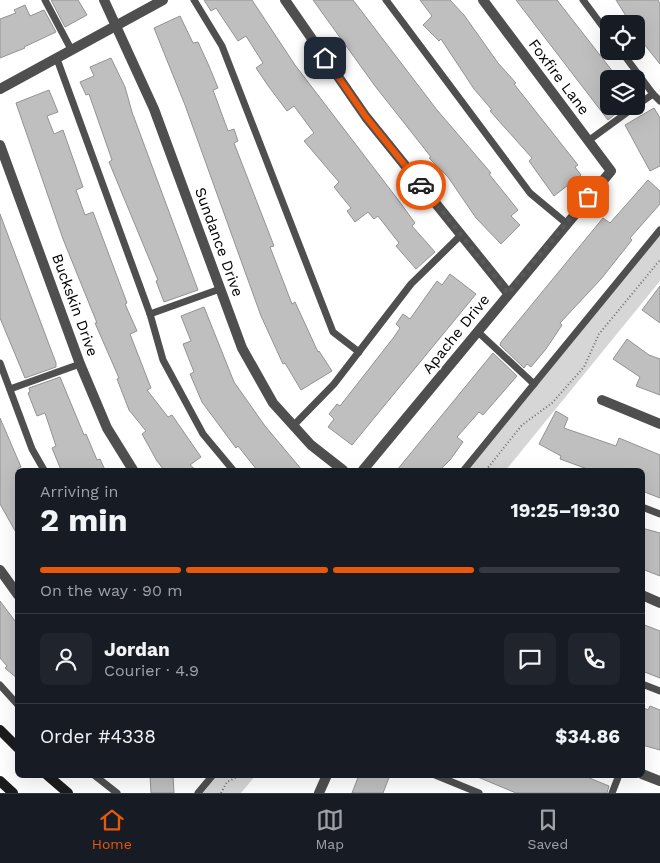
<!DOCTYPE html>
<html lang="en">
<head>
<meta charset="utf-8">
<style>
	:root { --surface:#171b24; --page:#20242c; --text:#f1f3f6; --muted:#9ea1a6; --line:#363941; --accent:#ea580c }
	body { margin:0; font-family:"Work Sans",sans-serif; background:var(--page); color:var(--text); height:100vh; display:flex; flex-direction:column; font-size:19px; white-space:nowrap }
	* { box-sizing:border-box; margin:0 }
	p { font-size:16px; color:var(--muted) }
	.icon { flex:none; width:28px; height:28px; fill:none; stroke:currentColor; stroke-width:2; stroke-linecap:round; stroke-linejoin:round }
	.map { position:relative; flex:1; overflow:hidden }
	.details { position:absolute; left:15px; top:468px; width:630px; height:310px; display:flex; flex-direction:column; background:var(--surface); border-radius:8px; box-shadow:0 5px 20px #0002 }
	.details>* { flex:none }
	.tools { position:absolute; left:600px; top:15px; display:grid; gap:10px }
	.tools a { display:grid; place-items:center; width:45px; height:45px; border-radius:8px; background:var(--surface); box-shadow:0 5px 20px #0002; font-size:25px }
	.pin { position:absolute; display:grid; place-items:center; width:42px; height:42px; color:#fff; margin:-21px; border-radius:10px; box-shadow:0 2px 8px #0006 }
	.courier { position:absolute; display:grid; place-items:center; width:50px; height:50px; margin:-25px; border:4px solid #ea580c; border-radius:50%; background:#fff; color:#222; box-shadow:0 1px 6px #0007 }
	.headline em { font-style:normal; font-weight:700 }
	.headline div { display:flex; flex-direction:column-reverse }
	.headline { display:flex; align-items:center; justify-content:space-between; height:85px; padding:0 25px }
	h1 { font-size:32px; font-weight:700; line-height:38px }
	.bar { display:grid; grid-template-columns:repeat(4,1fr); gap:8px 5px; align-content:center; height:60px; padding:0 25px }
	.bar i { height:6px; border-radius:4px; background:var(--line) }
	.bar .selected { background:var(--accent) }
	.bar p { grid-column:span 4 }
	.line { display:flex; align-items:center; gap:12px; padding:0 25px; border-top:1px solid var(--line) }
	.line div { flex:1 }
	.round { display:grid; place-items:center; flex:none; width:52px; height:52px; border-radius:8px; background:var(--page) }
	.tabs { display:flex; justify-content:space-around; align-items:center; height:70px; border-top:1px solid var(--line); background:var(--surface); font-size:14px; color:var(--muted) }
	.tabs a { display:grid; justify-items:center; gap:2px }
	.tabs .selected { color:var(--accent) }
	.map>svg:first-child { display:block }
	.green { fill:#d6d6d6 }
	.building { fill:#bfbfbf; stroke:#939393 }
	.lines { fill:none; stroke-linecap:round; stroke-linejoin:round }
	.path { stroke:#717171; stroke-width:2; stroke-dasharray:1 2.5; stroke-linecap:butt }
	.service { stroke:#4f4f4f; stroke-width:7 }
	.minor { stroke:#4f4f4f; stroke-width:10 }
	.secondary { stroke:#1c1c1c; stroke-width:10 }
	.done { stroke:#595959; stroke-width:5; stroke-dasharray:0 9 }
	.route { stroke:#ea580c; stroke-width:6 }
	.labels { text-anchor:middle; stroke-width:4; stroke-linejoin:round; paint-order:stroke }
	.street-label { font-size:15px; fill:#000; stroke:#fff }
</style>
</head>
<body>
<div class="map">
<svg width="660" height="793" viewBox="0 0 660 793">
	<rect width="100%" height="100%" fill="#fff"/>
	<!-- green -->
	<g class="green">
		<path d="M660 235V281L506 470H468Z"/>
		<path d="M218 775H256L241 793H203Z"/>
	</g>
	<!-- building -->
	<g class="building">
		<path d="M51 0H78L87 15 65 27Z"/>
		<path d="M204 0H252L295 65 399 201 415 223 412 226 435 252 416 269 396 246 399 243 378 216 374 219 368 212 355 222 347 211 351 208 334 187 339 182 304 141 314 133 294 106 287 111 269 87 256 68 263 63 246 36 238 41 216 8 211 11Z"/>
		<path d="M313 0H353L437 110 491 173 489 174 518 210 511 216 520 225 501 244 476 218 448 177 429 158 431 157 375 86Z"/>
		<path d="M420 0H450L464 15 498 63 516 83 514 84 578 165 575 167 581 175 554 196 529 161 532 158 490 111 492 110 474 89 441 39 439 41 423 25 432 16Z"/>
		<path d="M516 0H557L617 77 609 79V106H625L608 120Z"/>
		<path d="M616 0H658L660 4V64L636 34V24H631Z"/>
		<path d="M25 5 30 16 44 10 56 32 24 47 25 48 0 58V19L16 13 14 10Z"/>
		<path d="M180 16 193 43 198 42 209 66 218 88 213 90 228 131 234 129 238 141 234 143 274 246 270 247 292 304 295 302 318 352 319 351 332 371 301 390 285 363 283 364 261 316 185 105 154 28Z"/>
		<path d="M111 58 125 87 132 112 198 290 164 302 156 281 158 280 109 162 112 160 89 94 86 95 80 82 94 76 90 67Z"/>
		<path d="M49 90 58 112 47 116 54 134 63 130 83 187 76 190 85 215 93 212 127 303 125 304 137 331 130 334 151 388 147 390 168 417 172 415 201 457 190 465 196 470H164L157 461 142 434 146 431 129 410 117 379 119 378 95 323H97L63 239 16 103Z"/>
		<path d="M654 108 660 118V166L650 171 625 125Z"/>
		<path d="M648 180 660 191V204L630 238 632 240 601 279 560 323 562 325 546 349 531 367 527 364 524 368 500 345 501 342 603 218 610 223Z"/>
		<path d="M0 214 56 363V367L25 378 0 318Z"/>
		<path d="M450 274 476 294 352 445 328 427 334 419 329 414 337 404 340 406 394 337 400 328 396 324 403 314 410 319 437 281 442 285Z"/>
		<path d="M660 286V323L642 310Z"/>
		<path d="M204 307 234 382 265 426 302 470H257L238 446 236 448 202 402 190 374 194 372 183 344 191 341 181 316Z"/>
		<path d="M627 339 649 355 660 359V395L636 386 640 377 613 359Z"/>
		<path d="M493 353 517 376 483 415 479 412 457 437 463 442 450 460 440 470H397Z"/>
		<path d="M60 377 84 435 86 434 97 460 100 459 105 470H61L52 448 56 446 45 413 37 416 28 393 30 392 29 388Z"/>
		<path d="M556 411 568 418 564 428 616 446 619 438 660 455V498L642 491V470H590L560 459 561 456 539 444Z"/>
		<path d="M0 418 21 467 18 468V536L0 504Z"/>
		<path d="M642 528 660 533V576L642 569Z"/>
		<path d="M0 601 18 625V679L5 668 7 666 0 658Z"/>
		<path d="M642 624 660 631V678L642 671Z"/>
		<path d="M650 706 660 710V750L642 745V707L648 710Z"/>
		<path d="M150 775H173L174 793H151Z"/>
		<path d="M359 775H390L383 793H352Z"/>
		<path d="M473 775H582L609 786 607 793H516Z"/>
	</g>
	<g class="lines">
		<!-- path -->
		<g class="path">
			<path d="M486 470 522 425 552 403 584 367 599 334 660 260"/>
			<path d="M221 793 227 782 241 775"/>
		</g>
		<!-- service -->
		<g class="service">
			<path d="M45 0 72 51"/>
			<path d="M194 0 222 46 333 332 359 352"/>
			<path d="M386 0 530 193 566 223"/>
			<path d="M583 0 609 35"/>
			<path d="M621 51 653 94 636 106"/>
			<path d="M57 59 150 314 163 360 203 434 233 470"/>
			<path d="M653 94 660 101"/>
			<path d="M588 141 636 106"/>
			<path d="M150 314 220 289"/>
			<path d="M477 331 534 384 660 230"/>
			<path d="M0 363 32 449 44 470"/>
			<path d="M10 389 80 364"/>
			<path d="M293 426 334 384 411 284 461 235"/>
			<path d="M464 470 534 384"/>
			<path d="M642 507 660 514"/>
			<path d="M642 684 660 691"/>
			<path d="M0 685 18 705"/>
			<path d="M94 775 117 793"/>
			<path d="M435 775 479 793"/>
			<path d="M198 793 213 775"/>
			<path d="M612 793 619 775"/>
		</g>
		<!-- minor -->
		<g class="minor">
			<path d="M104 0 154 109 242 348 273 403 311 445 343 470"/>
			<path d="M285 0 366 117 508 293"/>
			<path d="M0 89 163 0"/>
			<path d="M0 145 80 364 107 428 133 470"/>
			<path d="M602 400 660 424"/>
			<path d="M363 470 611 171 483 0"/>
			<path d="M0 570 18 595"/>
			<path d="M642 595 660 603"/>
			<path d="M642 774 660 781"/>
			<path d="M319 793 327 775"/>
		</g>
		<!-- secondary -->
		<g class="secondary">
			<path d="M0 730 18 748"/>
			<path d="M47 775 68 793"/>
			<path d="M0 781 13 793"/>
		</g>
	</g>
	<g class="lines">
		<!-- done -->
		<path class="done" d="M421 185 508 293 588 197"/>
		<!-- route -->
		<path class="route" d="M325 58 366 117 421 185"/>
	</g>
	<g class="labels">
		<!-- street labels -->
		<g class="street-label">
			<text transform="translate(559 77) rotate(53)" y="5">Foxfire Lane</text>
			<text transform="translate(219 242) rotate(70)" y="5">Sundance Drive</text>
			<text transform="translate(75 305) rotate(70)" y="5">Buckskin Drive</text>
			<text transform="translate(456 334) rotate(-51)" y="5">Apache Drive</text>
		</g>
	</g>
</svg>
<div class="tools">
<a><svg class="icon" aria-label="locate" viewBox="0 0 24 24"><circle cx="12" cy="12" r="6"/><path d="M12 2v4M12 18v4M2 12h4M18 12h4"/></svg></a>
<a><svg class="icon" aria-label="layers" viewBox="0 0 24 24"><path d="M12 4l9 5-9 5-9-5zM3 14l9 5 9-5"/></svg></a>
</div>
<div class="pin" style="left:588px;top:197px;background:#ea580c"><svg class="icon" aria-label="bag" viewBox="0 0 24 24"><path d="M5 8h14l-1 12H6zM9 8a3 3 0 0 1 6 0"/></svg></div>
<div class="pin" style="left:325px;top:58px;background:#1f2937"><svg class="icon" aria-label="home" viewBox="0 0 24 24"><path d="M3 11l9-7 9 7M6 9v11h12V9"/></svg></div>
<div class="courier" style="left:421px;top:185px"><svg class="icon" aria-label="car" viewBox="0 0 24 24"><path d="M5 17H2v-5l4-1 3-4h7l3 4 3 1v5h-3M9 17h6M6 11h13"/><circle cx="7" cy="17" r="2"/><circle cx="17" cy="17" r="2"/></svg></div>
<section class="details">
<div class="headline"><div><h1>2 min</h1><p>Arriving in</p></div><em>19:25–19:30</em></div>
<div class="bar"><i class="selected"></i><i class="selected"></i><i class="selected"></i><i></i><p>On the way · 90 m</p></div>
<div class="line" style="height:90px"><a class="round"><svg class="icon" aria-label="person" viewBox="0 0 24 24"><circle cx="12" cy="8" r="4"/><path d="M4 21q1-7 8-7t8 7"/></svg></a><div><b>Jordan</b><p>Courier · 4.9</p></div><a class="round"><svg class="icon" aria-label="chat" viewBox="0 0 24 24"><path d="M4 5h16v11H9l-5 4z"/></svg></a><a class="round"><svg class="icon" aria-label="phone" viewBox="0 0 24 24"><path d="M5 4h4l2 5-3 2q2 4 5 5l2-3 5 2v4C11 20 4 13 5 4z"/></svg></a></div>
<div class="line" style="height:65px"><div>Order #4338</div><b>$34.86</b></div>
</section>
</div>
<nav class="tabs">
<a class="selected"><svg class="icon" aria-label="home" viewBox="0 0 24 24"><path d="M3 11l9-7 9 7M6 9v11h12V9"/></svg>Home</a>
<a><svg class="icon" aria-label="map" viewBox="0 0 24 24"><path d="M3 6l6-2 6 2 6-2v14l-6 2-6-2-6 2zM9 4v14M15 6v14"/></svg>Map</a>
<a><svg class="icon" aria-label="saved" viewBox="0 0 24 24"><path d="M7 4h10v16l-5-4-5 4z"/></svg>Saved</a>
</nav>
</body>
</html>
